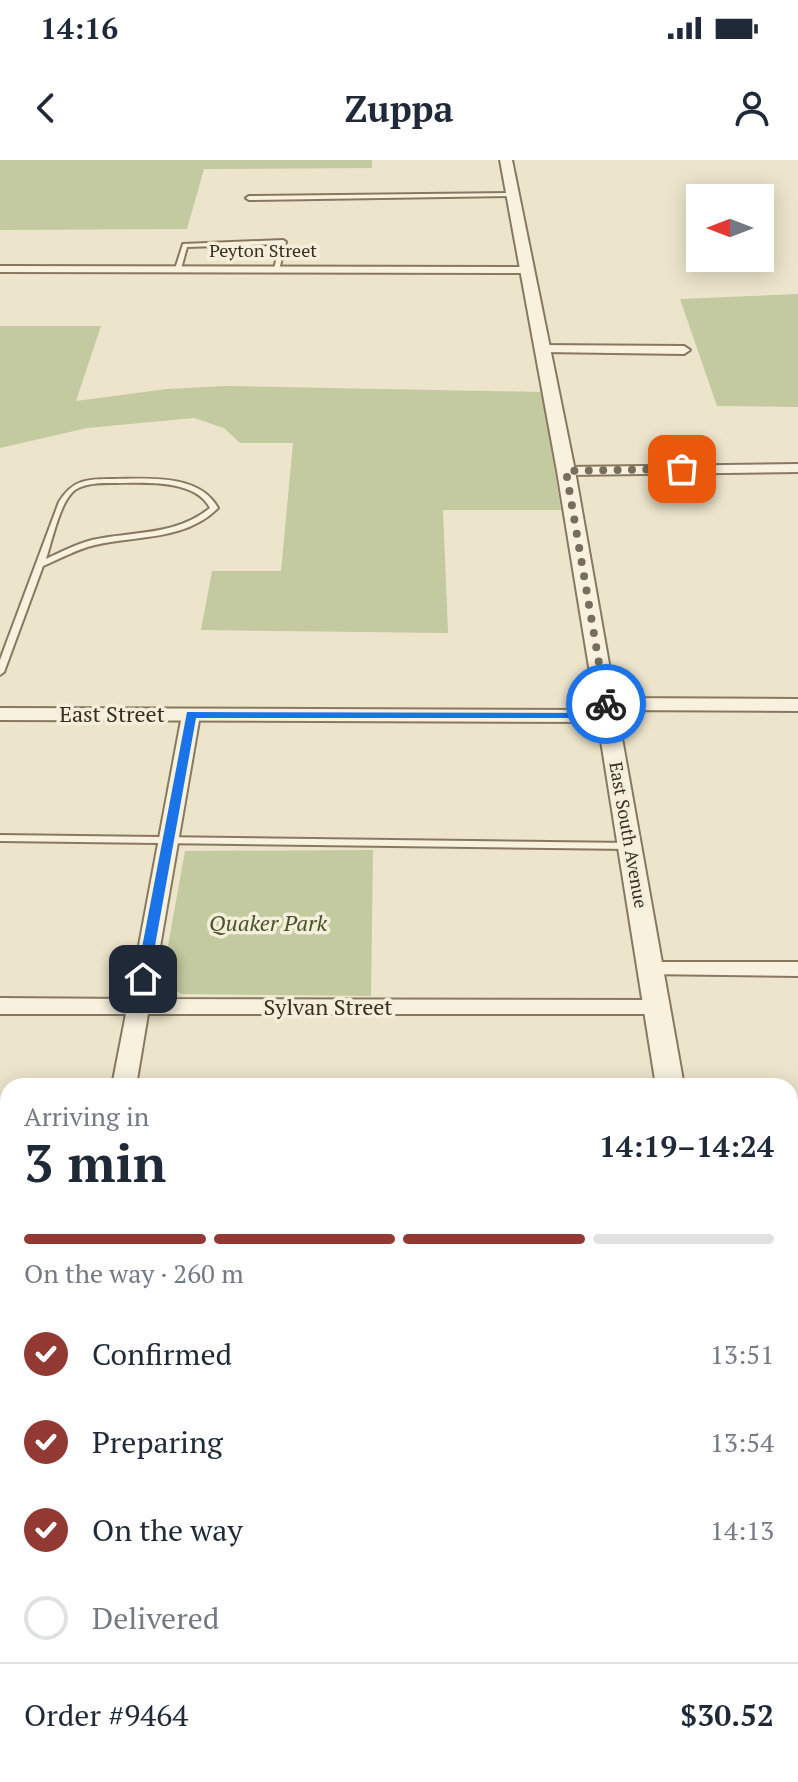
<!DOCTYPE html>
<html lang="en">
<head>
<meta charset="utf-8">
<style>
	:root { --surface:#fff; --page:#f2f2f3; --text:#1f2937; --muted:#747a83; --line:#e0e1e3; --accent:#933934 }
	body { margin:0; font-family:"PT Serif",serif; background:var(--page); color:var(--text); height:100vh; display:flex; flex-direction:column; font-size:30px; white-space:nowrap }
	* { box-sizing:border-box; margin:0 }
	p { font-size:26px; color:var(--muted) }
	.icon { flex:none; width:44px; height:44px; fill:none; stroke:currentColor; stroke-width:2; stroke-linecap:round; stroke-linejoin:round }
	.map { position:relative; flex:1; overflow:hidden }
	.sheet { position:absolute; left:0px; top:918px; width:798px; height:704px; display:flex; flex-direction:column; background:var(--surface); border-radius:24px 24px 0 0; box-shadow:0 4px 20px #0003 }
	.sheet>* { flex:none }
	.needle { width:52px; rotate:270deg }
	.fabs { position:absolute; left:686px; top:24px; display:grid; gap:16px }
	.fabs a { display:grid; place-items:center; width:88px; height:88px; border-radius:0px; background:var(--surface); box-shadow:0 4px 20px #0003; font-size:40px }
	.pin { position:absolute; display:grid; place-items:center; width:68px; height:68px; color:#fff; margin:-34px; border-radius:16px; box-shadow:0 4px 12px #0006 }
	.courier { position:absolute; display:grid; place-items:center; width:80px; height:80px; margin:-40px; border:6px solid #1a73e8; border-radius:50%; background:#fff; color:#222; box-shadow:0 2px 10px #0007 }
	.summary em { font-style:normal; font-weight:800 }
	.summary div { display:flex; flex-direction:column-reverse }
	.summary { display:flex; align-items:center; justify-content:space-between; height:136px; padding:0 24px }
	h1 { font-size:52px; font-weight:800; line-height:60px }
	.bar { display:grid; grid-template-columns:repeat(4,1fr); gap:12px 8px; align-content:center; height:96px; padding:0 24px }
	.bar i { height:10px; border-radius:6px; background:var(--line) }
	.bar .selected { background:var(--accent) }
	.bar p { grid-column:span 4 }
	.line { display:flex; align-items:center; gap:20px; padding:0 24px; border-top:2px solid var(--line) }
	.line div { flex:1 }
	ol { padding:0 24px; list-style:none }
	li { display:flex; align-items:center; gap:24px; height:88px }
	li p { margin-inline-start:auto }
	li .icon { padding:8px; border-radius:50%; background:var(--accent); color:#fff; stroke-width:4 }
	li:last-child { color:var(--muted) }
	li i { width:44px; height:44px; border:4px solid var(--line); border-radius:50% }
	.status { display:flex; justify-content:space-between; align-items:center; height:56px; padding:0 40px; background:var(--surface); direction:ltr }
	.status svg { height:22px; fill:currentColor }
	header { display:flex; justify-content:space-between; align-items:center; height:104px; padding:0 24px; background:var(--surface); font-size:36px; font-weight:800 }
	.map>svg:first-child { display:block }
	.green { fill:#c3ca9f }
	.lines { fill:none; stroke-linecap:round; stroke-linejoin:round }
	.service-casing { stroke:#887860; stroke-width:4 }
	.minor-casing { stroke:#887860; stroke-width:4 }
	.tertiary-casing { stroke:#887860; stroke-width:4 }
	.service { fill:#f7f1de; fill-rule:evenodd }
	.minor { fill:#f7f1de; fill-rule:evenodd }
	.tertiary { fill:#f7f1de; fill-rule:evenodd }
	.route { fill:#1a73e8 }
	.done { stroke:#786e5d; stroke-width:8; stroke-dasharray:0 14.4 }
	.labels { text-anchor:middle; stroke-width:7; stroke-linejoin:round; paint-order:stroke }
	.far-street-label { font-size:18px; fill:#3a2f22; stroke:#f4eeda }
	.street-label { font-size:22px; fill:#3a2f22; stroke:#f4eeda }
	.park-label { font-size:22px; font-style:italic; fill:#48552a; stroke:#f4eeda }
</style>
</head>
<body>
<div class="status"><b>14:16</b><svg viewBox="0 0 49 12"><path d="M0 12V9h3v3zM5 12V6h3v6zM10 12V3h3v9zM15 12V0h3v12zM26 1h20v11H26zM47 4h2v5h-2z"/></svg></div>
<header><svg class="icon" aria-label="back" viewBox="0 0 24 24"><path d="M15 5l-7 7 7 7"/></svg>Zuppa<svg class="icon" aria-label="person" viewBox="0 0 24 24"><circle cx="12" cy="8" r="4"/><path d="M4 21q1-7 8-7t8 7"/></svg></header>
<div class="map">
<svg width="798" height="1622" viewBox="0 0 798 1622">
	<rect width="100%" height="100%" fill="#ece4cb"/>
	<!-- green -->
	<g class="green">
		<path d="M0 0H372V8L204 9 187 69 0 70Z"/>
		<path d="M798 134V247L717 246 680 139Z"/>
		<path d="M0 166H101L76 241 167 229 226 226 542 232 561 350H443L448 473 201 470 212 411H281L293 283H240L224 268 194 258 87 268 0 288Z"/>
		<path d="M373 690 371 836 182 834 165 825 162 819 185 691Z"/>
	</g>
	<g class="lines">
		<!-- service casing -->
		<g class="service-casing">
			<g id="service">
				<path d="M512 33 514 36 249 40 246 38 249 36Z"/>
				<path d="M283 80 286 82 279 110 274 109 280 84 187 87 181 109 178 111 175 109 183 84Z"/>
				<path d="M113 319C146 319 199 313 218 348 185 381 137 375 95 385 77 389 60 399 43 406L4 512 0 515V500L59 342C73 319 88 319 113 319ZM113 323C141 323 195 318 210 348 176 376 133 371 92 380 76 384 61 392 46 399 52 381 60 341 75 330 85 323 101 323 113 323Z"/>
				<path d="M0 675 630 683 635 686 630 689 0 681Z"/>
				<rect x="790" y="978" width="8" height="10"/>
				<rect x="0" y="1011" width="8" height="10"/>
				<rect x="790" y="1481" width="8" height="16"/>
			</g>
		</g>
		<!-- minor casing -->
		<g class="minor-casing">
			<g id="minor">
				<path d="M0 106 527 107 533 110 527 113 0 112Z"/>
				<path d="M538 185 684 186 690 190 684 194 542 192 536 188Z"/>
				<path d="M798 304V312L566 315 559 311 566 307Z"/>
				<path d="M191 550 200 555 151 839 657 840 665 842 668 848 665 854H148L136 926H112L126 854H0V838L129 839 182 555Z"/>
				<path d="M650 802H798V816L642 814 639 809 642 804Z"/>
				<rect x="790" y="1173" width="8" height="24"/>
				<path d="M0 1210 8 1211V1235L0 1234Z"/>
				<path d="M8 1566V1614H20L18 1622H0V1569Z"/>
			</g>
		</g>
		<!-- tertiary casing -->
		<g class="tertiary-casing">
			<g id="tertiary">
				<path d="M500 0H512L575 311 615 538 798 539V551L617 550 684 926H656L598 562 0 560V548L596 550 557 311Z"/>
				<path d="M790 1595 798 1599V1622H768L766 1614H790Z"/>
			</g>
		</g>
		<!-- service -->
		<use href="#service" class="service"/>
		<!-- minor -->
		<use href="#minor" class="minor"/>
		<!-- tertiary -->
		<use href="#tertiary" class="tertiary"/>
	</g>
	<!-- route -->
	<path class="route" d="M602 542 611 544 612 558H196L149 819 143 824 136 819 187 552 602 553Z"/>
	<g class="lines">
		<!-- done -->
		<path class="done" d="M606 544 566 311 682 309"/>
	</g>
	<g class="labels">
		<!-- far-street labels -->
		<g class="far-street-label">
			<text x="263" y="97">Peyton Street</text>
			<text transform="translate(628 675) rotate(80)" y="6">East South Avenue</text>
		</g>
		<!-- street labels -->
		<g class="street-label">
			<text x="112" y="562">East Street</text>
			<text x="328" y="855">Sylvan Street</text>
		</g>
		<!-- park labels -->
		<g class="park-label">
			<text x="268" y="771">Quaker Park</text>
		</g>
	</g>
</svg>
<div class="fabs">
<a><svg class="needle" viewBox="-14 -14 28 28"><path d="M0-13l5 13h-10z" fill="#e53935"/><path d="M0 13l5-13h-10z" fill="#747a83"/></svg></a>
</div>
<div class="pin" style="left:682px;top:309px;background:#ea580c"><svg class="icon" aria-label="bag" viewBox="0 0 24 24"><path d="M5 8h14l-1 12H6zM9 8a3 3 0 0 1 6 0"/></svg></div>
<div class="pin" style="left:143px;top:819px;background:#1f2937"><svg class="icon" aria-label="home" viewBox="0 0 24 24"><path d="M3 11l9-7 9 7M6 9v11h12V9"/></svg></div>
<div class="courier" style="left:606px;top:544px"><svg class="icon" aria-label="bike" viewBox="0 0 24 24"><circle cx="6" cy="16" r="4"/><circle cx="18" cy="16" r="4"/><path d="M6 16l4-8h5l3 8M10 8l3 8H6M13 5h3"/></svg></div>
<section class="sheet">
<div class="summary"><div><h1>3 min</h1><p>Arriving in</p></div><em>14:19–14:24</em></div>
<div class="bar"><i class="selected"></i><i class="selected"></i><i class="selected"></i><i></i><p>On the way · 260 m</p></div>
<ol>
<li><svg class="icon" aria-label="check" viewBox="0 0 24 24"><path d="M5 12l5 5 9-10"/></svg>Confirmed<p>13:51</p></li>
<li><svg class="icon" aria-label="check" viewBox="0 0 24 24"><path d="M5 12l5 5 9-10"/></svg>Preparing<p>13:54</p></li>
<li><svg class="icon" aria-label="check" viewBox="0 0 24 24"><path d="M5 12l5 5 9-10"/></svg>On the way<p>14:13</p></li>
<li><i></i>Delivered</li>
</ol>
<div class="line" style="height:104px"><div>Order #9464</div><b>$30.52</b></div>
</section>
</div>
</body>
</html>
